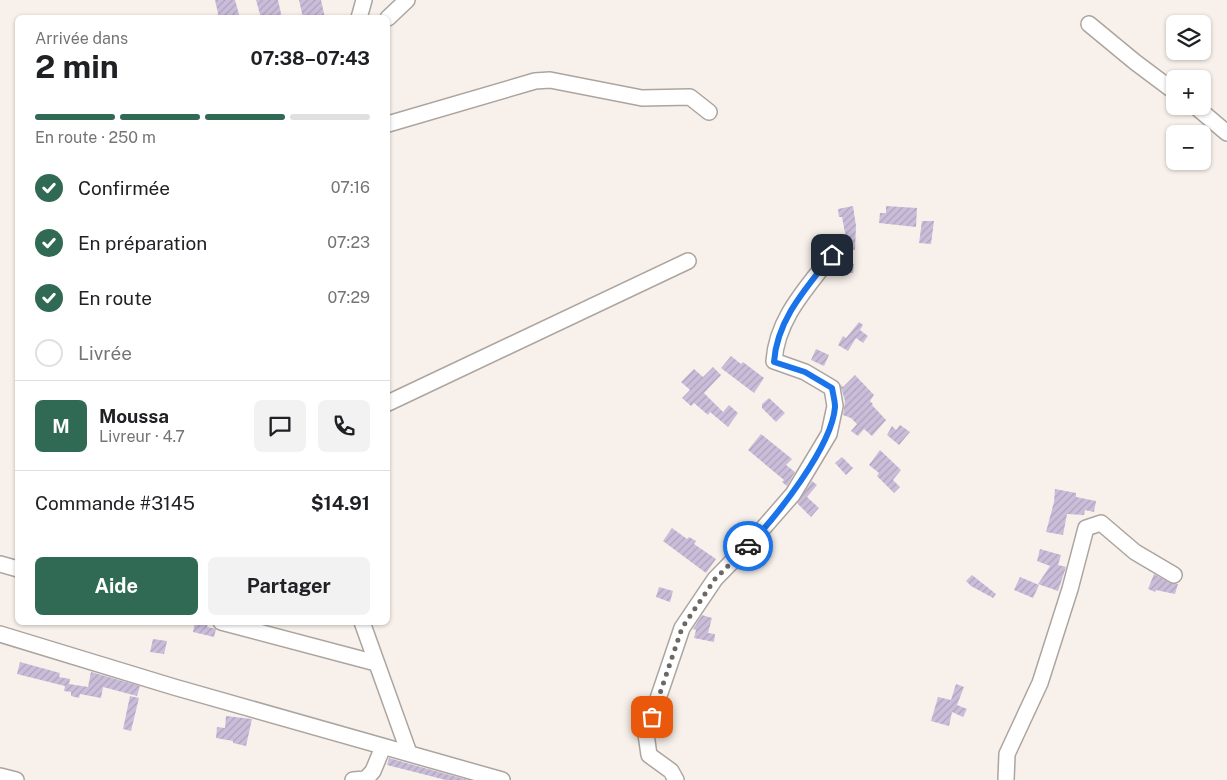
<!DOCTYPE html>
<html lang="fr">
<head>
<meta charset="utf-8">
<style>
	:root { --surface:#fff; --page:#f2f2f2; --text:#202124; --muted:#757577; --line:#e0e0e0; --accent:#306a54 }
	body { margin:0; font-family:"Public Sans",sans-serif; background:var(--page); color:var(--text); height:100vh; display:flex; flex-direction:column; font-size:19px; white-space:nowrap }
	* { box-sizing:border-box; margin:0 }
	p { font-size:16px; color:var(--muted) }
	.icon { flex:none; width:28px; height:28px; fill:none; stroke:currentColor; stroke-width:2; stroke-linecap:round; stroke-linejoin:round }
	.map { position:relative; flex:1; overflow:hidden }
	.drawer { position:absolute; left:15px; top:15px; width:375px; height:610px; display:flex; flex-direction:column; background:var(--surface); border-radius:8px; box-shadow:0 1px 4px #0004 }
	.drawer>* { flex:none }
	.buttons { position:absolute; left:1166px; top:15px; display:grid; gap:10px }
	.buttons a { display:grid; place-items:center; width:45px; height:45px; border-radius:8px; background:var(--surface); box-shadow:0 1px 4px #0004; font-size:25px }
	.pin { position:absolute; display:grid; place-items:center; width:42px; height:42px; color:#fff; margin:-21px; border-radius:10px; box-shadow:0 2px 8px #0006 }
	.courier { position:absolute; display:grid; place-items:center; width:50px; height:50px; margin:-25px; border:4px solid #1a73e8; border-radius:50%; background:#fff; color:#222; box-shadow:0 1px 6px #0007 }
	.overview em { font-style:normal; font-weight:700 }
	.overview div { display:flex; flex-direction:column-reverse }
	.overview { display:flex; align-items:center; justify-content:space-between; height:85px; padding:0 20px }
	h1 { font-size:32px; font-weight:700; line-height:38px }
	.bar { display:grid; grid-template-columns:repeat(4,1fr); gap:8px 5px; align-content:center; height:60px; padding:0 20px }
	.bar i { height:6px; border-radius:4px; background:var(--line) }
	.bar .on { background:var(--accent) }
	.bar p { grid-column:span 4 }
	.line { display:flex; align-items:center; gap:12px; padding:0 20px; border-top:1px solid var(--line) }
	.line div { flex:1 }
	.round { display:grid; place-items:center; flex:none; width:52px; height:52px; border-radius:8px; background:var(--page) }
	ol { padding:0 20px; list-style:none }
	li { display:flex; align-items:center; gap:15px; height:55px }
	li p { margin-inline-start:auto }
	li .icon { padding:5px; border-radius:50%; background:var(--accent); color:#fff; stroke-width:4 }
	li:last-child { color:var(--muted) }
	li i { width:28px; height:28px; border:2px solid var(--line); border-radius:50% }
	.action { display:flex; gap:10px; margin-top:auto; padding:10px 20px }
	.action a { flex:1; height:58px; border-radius:8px; background:var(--accent); color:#fff; font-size:20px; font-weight:700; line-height:58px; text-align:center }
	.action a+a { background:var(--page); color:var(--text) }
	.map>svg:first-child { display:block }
	.building { fill:url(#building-hatch) }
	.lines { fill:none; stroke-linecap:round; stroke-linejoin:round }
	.minor-casing { stroke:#aca59f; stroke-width:18 }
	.minor { stroke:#fff; stroke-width:15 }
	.done { stroke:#6d6865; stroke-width:5; stroke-dasharray:0 9 }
	.route { stroke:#1a73e8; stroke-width:6 }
</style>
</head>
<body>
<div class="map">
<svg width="1227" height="780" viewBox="0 0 1227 780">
	<defs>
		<pattern id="building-hatch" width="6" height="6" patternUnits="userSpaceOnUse" patternTransform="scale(1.25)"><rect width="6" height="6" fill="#cabdda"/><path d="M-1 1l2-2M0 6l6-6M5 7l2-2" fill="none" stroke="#ada2bb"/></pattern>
	</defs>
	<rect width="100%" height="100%" fill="#f8f1eb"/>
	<!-- building -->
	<g class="building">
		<path d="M215 0H235L240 18H219Z"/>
		<path d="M256 0H278L282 18H261Z"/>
		<path d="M299 0H321L325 18H303Z"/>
		<path d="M853 206 856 226 855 250 839 249 834 246H829L830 237 846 238 842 217H839L838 209Z"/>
		<path d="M886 206 917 208 916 227 879 223 880 213H886Z"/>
		<path d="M922 221H934L931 244 919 243Z"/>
		<path d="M838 262 854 264 853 273 837 271Z"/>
		<path d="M859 322 863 325 860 330 868 336 863 343 856 338 848 351 838 345 843 336 846 338Z"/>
		<path d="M816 349 829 355 824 366 811 360Z"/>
		<path d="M731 356 741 364 743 362 764 378 754 393 721 368Z"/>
		<path d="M713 367 721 375 704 393 723 412 729 405 738 413 728 427 710 412 708 415 694 403 691 406 682 398 690 390 681 382 694 369 703 377Z"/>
		<path d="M855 375 874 395 870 401 873 404 872 405 886 420 872 436 864 429 858 436 851 431 857 424 851 418 843 415 845 401 840 384 843 387Z"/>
		<path d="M769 398 785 413 776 422 762 408V404Z"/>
		<path d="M900 425 910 432 899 445 887 435 892 426 896 430Z"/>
		<path d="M761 434 792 459 786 465 795 472 787 486 782 482 784 480 748 450Z"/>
		<path d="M880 450 901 470 893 480 900 487 894 493 877 476 879 473 869 465Z"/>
		<path d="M842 457 853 468 846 475 835 463Z"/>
		<path d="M812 481 817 485 807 497 819 508 811 517 797 503Z"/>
		<path d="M1055 489 1076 493V497L1096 501 1094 512 1085 510 1084 515 1067 514 1063 535 1046 532 1054 502Z"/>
		<path d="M672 528 687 539 689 537 696 541 694 544 716 559 706 573 663 541Z"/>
		<path d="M1040 549 1061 555 1058 565 1066 567 1058 591 1038 584 1050 566 1037 561Z"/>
		<path d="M1154 574 1170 583 1178 584 1175 594 1156 590 1155 592 1148 589Z"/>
		<path d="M972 575 996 594 993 598 971 586 966 581Z"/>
		<path d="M1020 577 1039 585 1033 598 1014 590Z"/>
		<path d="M659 587 673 591 670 602 656 597Z"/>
		<path d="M702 615 712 618 708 633 715 634 714 642 694 638 696 630 693 629Z"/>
		<path d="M195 622 208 624 207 627 216 629 214 637 193 632Z"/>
		<path d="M153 639 167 641 164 654 150 652Z"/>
		<path d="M20 662 60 673 59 677 70 679 69 684 88 687 91 672 140 686 137 696 103 687 101 698 80 694 79 698 71 696V692L64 691 65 686 17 674Z"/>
		<path d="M956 684 964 687 957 705 967 709 963 717 952 712 949 726 931 721 938 697 951 700Z"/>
		<path d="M130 696 139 698 131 731 123 729Z"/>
		<path d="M226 716 252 719 246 746 233 743V741L216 738 217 727 225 728Z"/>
		<path d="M389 758 410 764 468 780H446L387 765Z"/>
	</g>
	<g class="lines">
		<!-- minor casing -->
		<g class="minor-casing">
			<g id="minor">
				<path d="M359 18 364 0"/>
				<path d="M388 18 407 0"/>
				<path d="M1089 24 1135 62 1175 92"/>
				<path d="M1195 106 1227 133"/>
				<path d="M388 124 535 81 550 80 642 98 690 97 709 112"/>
				<path d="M388 403 688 261"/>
				<path d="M0 564 18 569"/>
				<path d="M221 622 376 663"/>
				<path d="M362 622 409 753"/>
				<path d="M0 634 174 687 502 780"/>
				<path d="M0 776 16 780"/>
				<path d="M353 780 366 779 373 771 383 747"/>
				<path d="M676 780 671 771 649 755 646 734 682 628 715 579 752 541 793 494 829 434 835 406 832 388 805 372 774 361C777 318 807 288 832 255"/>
				<path d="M1006 780 1007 754 1040 683 1070 589 1086 528 1101 523 1135 552 1174 575"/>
			</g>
		</g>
		<!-- minor -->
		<use href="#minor" class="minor"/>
	</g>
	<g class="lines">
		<!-- done -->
		<path class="done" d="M652 717 682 628 715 579 748 546"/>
		<!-- route -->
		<path class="route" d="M748 546C776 517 832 447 835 407 835 401 833 394 832 388L805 372 774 362C777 319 807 287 832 255"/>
	</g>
</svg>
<div class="buttons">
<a><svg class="icon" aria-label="layers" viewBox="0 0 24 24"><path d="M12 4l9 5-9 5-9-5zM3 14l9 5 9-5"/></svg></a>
<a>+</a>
<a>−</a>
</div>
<div class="pin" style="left:652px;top:717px;background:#ea580c"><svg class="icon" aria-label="bag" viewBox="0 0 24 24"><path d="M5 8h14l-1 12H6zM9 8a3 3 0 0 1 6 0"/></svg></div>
<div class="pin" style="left:832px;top:255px;background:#1f2937"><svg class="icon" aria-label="home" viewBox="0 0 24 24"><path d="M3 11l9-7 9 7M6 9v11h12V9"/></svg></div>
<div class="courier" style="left:748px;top:546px"><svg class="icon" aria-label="car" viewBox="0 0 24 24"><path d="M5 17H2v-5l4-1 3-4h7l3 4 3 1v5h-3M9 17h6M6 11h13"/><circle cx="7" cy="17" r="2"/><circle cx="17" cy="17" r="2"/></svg></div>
<section class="drawer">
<div class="overview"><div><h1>2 min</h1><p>Arrivée dans</p></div><em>07:38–07:43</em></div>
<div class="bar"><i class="on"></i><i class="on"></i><i class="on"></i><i></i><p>En route · 250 m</p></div>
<ol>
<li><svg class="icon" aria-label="check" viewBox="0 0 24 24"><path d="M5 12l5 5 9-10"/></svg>Confirmée<p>07:16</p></li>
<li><svg class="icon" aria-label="check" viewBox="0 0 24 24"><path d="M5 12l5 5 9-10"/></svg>En préparation<p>07:23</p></li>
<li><svg class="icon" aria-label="check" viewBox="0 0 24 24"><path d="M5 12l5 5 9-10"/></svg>En route<p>07:29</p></li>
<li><i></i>Livrée</li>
</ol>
<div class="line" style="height:90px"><b class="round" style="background:var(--accent);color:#fff">M</b><div><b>Moussa</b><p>Livreur · 4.7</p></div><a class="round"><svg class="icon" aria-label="chat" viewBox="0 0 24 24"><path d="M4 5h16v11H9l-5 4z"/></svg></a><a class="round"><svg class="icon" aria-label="phone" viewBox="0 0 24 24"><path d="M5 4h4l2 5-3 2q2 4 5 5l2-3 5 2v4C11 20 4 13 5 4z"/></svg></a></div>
<div class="line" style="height:65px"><div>Commande #3145</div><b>$14.91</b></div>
<div class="action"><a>Aide</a><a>Partager</a></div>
</section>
</div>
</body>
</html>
